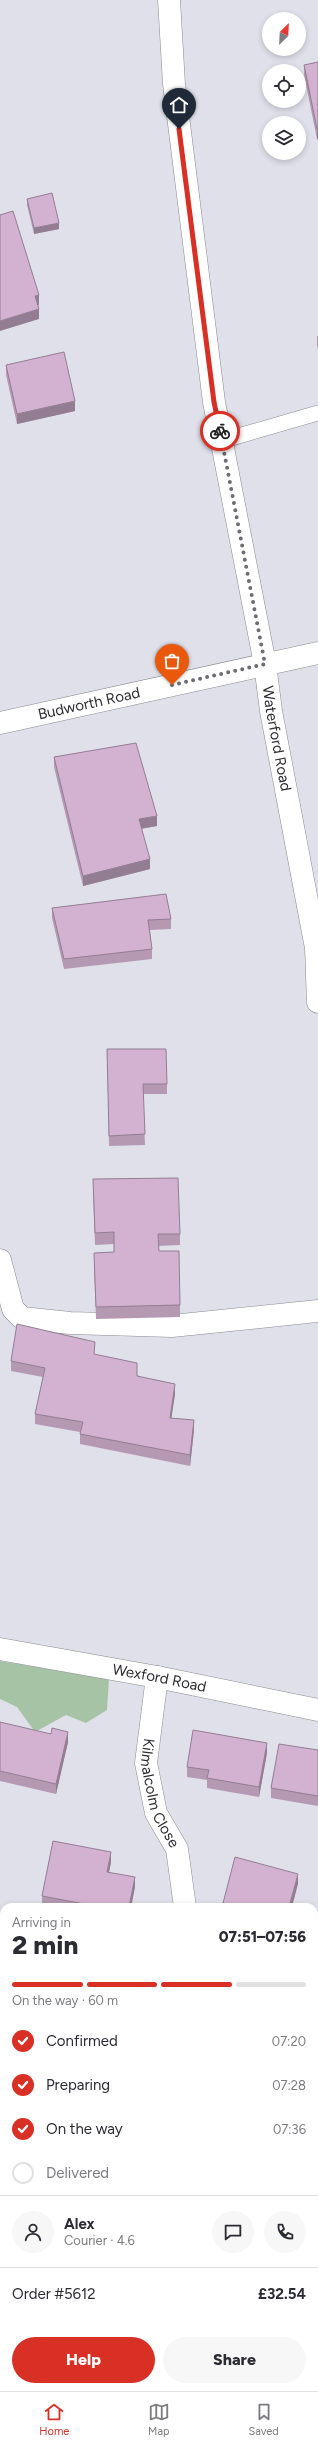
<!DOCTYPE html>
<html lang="en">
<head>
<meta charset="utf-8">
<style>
	:root { --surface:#fff; --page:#f7f7f7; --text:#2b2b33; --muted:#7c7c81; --line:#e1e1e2; --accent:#d93025 }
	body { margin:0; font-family:Figtree,sans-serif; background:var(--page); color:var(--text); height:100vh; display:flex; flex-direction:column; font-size:15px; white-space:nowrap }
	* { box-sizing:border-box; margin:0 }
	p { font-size:13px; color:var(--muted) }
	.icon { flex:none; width:22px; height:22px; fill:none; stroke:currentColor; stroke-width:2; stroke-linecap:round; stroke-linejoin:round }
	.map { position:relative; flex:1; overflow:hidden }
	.details { position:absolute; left:0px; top:1903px; width:318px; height:488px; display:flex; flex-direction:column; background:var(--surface); border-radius:12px 12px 0 0; box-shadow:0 2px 6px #0003 }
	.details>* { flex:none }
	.needle { width:26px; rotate:24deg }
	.controls { position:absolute; left:262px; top:12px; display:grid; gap:8px }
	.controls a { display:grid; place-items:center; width:44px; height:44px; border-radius:50%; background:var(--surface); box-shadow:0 2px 6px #0003; font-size:20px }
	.pin { position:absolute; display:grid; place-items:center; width:34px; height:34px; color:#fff; margin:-41px -17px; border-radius:50% 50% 50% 0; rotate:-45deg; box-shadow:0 0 4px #0007 }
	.pin .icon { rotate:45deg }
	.courier { position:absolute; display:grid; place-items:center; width:40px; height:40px; margin:-20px; border:3px solid #d93025; border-radius:50%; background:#fff; color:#222; box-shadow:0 1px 5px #0007 }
	.overview em { font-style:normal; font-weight:800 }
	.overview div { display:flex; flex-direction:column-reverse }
	.overview { display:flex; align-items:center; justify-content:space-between; height:68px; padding:0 12px }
	h1 { font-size:26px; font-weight:800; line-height:30px }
	.bar { display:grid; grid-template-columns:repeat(4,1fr); gap:6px 4px; align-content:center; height:48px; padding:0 12px }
	.bar i { height:5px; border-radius:3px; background:var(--line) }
	.bar .current { background:var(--accent) }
	.bar p { grid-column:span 4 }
	.line { display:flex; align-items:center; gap:10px; padding:0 12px; border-top:1px solid var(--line) }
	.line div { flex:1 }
	.round { display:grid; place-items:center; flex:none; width:42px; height:42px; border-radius:21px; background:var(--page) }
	ol { padding:0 12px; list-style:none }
	li { display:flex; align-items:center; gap:12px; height:44px }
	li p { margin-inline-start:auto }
	li .icon { padding:4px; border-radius:50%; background:var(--accent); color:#fff; stroke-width:4 }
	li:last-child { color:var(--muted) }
	li i { width:22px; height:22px; border:2px solid var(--line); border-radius:50% }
	.action { display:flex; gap:8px; margin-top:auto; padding:8px 12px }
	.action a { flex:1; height:46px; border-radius:24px; background:var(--accent); color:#fff; font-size:16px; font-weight:800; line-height:46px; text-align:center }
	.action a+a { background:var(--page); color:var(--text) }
	.dock { display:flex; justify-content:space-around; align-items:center; height:56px; border-top:1px solid var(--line); background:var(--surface); font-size:11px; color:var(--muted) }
	.dock a { display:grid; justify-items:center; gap:2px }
	.dock .current { color:var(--accent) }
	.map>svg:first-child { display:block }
	.green { fill:#a6c4a5 }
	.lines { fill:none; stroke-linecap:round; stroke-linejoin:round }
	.service-casing { stroke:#8a8994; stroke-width:16 }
	.minor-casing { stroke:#8a8994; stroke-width:23 }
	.service { stroke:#fff; stroke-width:15 }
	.minor { stroke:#fff; stroke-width:22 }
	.wall { fill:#b599b3 }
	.shaded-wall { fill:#937d92 }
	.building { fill:#d2b2d0; stroke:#937d92 }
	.done { stroke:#6c6c73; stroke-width:4; stroke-dasharray:0 7.2 }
	.route { stroke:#d93025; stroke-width:5 }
	.labels { text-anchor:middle; stroke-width:3; stroke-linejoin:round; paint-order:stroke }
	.street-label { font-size:15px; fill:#2e2e32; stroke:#eeedf9 }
</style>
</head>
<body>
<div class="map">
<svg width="318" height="2391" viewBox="0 0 318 2391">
	<rect width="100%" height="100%" fill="#e0e0eb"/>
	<!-- green -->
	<g class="green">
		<path d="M0 1661 109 1679 107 1710 86 1723 66 1715 35 1732 17 1707 0 1699Z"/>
		<path d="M318 2310V2391H283L284 2387H314V2311Z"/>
	</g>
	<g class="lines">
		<!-- service casing -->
		<g class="service-casing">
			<g id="service">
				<path d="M221 441 318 413"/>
				<path d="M314 2262 318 2263"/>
			</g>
		</g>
		<!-- minor casing -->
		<g class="minor-casing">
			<g id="minor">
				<path id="s1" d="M169 0 174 84 214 402 265 664 271 711 316 948 318 1002"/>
				<path id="s2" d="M0 723 318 653"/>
				<path d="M0 1260 13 1309 22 1318 70 1323 172 1326 318 1311"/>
				<path id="s3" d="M0 1649 157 1677 318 1710"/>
				<path id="s4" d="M157 1677 146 1763 156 1813 177 1849 185 1907"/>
				<path d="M314 2219 318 2204"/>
				<path d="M278 2391V2387"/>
			</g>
		</g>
		<!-- service -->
		<use href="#service" class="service"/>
		<!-- minor -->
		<use href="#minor" class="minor"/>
	</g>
	<!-- wall -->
	<g class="wall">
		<path d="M318 62 317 139 304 75V65Z"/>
		<path d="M27 199 59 229 34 234 27 205Z"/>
		<path d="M317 336H318V349L317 346Z"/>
		<path d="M6 365 75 411 17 424 6 375Z"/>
		<path d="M54 757 157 826 141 829 150 869 83 886 54 767Z"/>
		<path d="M52 908 171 919V929L150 930 152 949V959L64 969 52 918Z"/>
		<path d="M107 1049 167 1084V1094H143L145 1145 109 1146Z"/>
		<path d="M93 1191 180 1234V1245L158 1246 159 1251 180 1305V1317L96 1319 94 1265 114 1252V1244L95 1245Z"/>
		<path d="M95 1354 175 1394 171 1418 194 1430 190 1466 80 1444V1432L35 1424V1414L43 1377 11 1371V1361Z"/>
		<path d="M0 1722 68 1742 56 1794 0 1781Z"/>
		<path d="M318 1750V1806L271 1798V1788Z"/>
		<path d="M267 1753 259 1797 207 1788V1780L187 1777V1767Z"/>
		<path d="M111 1862 109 1872 135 1887 131 1907H49L42 1906V1896Z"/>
		<path d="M0 2281 4 2282V2382H0Z"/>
		<path d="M53 2387H64L63 2389Z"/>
	</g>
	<!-- shaded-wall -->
	<g class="shaded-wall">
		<rect x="317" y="129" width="1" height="10"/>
		<path d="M59 223V229L34 234V228Z"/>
		<path d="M39 295V305L35 306V296Z"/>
		<path d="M39 309V319L0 331V321Z"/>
		<path d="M75 401V411L17 424V414Z"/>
		<path d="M157 816V826L139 829V819Z"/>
		<path d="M150 859V869L83 886V876Z"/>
		<path d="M175 1384V1394L170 1428V1418Z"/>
		<path d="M194 1420V1430L190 1466V1455Z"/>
		<path d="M68 1732V1742L56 1794V1784Z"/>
		<path d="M267 1743V1753L259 1797V1787Z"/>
		<path d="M111 1852V1862L107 1882V1872Z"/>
		<path d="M298 1874V1884L292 1907H289Z"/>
		<path d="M135 1877V1887L131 1907H129Z"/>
	</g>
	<!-- building -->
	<g class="building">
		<path d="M318 62V129H317L304 65Z"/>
		<path d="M52 193 59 223 34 228 27 199Z"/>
		<path d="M13 211 39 295 35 296 39 309 0 321V215Z"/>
		<path d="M64 352 75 401 17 414 6 365Z"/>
		<path d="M136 743 157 816 139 819 150 859 83 876 54 757Z"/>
		<path d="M166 894 171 919 148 920 152 949 64 959 52 908Z"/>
		<path d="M107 1049H166L167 1084H143L145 1134 109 1136Z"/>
		<path d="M178 1178 180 1234H158L159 1251H179L180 1305 96 1307 94 1253 114 1252V1232L95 1233 93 1179Z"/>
		<path d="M17 1324 95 1342 94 1354 137 1363V1376L175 1384 170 1418 194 1420 190 1455 80 1434 83 1422 35 1414 45 1368 11 1361Z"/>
		<path d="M0 1722 51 1734 52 1728 68 1732 56 1784 0 1771Z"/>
		<path d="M193 1730 267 1743 259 1787 207 1778 209 1770 187 1767Z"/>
		<path d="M279 1744 318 1750V1796L271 1788Z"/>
		<path d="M53 1841 111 1852 107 1872 135 1877 129 1907H100L42 1896Z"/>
		<path d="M235 1857 298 1874 289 1907H222Z"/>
		<path d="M0 2281 4 2282V2372H0Z"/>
	</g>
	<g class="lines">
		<!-- done -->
		<path class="done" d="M172 685 265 664 220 431"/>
		<!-- route -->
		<path class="route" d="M179 129 214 402 220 431"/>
	</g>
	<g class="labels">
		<!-- street labels -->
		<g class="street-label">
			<text dy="5" stroke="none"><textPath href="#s2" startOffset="91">Budworth Road</textPath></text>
			<text dy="5" stroke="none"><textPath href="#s1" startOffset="747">Waterford Road</textPath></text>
			<text dy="5" stroke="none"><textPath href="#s3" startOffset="162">Wexford Road</textPath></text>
			<text dy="5" stroke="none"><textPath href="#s4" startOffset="119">Kilmalcolm Close</textPath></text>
		</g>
	</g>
</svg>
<div class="controls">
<a><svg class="needle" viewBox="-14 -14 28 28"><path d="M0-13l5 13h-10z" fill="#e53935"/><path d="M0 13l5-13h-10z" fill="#7c7c81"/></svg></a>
<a><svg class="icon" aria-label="locate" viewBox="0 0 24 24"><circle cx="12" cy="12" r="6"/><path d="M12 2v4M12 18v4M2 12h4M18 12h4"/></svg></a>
<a><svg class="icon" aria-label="layers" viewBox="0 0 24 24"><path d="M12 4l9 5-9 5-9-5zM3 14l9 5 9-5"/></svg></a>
</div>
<div class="pin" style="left:172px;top:685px;background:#ea580c"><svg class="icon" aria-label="bag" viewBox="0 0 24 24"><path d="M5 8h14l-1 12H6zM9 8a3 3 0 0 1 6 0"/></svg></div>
<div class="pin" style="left:179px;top:129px;background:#1f2937"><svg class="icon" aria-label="home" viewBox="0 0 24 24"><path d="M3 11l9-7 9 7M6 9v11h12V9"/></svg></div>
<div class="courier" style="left:220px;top:431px"><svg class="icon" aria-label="bike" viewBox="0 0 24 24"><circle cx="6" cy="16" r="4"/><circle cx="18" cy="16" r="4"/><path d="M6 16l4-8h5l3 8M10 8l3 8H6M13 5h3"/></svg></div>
<section class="details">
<div class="overview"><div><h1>2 min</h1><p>Arriving in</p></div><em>07:51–07:56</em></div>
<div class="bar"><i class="current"></i><i class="current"></i><i class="current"></i><i></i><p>On the way · 60 m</p></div>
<ol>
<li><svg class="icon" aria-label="check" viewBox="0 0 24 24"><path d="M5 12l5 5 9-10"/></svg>Confirmed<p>07:20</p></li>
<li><svg class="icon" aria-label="check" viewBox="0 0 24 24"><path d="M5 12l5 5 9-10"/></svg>Preparing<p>07:28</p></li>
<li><svg class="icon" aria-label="check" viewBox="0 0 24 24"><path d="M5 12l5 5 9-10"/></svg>On the way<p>07:36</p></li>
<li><i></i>Delivered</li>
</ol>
<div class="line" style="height:72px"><a class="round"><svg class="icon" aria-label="person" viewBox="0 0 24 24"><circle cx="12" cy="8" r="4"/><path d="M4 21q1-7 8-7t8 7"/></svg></a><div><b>Alex</b><p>Courier · 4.6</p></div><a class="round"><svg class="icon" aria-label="chat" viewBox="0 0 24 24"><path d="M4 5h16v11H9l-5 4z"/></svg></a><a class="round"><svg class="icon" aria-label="phone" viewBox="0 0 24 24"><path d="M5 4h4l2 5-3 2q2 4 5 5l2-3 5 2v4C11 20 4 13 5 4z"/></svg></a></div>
<div class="line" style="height:52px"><div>Order #5612</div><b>£32.54</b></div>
<div class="action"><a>Help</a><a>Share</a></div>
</section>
</div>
<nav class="dock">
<a class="current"><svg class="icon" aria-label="home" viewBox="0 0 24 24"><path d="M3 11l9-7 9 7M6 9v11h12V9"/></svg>Home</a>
<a><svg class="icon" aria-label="map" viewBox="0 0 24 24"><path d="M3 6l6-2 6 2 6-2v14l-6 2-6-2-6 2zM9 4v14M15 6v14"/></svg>Map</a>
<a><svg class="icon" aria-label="saved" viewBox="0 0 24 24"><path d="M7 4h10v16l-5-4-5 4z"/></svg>Saved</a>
</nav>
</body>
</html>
